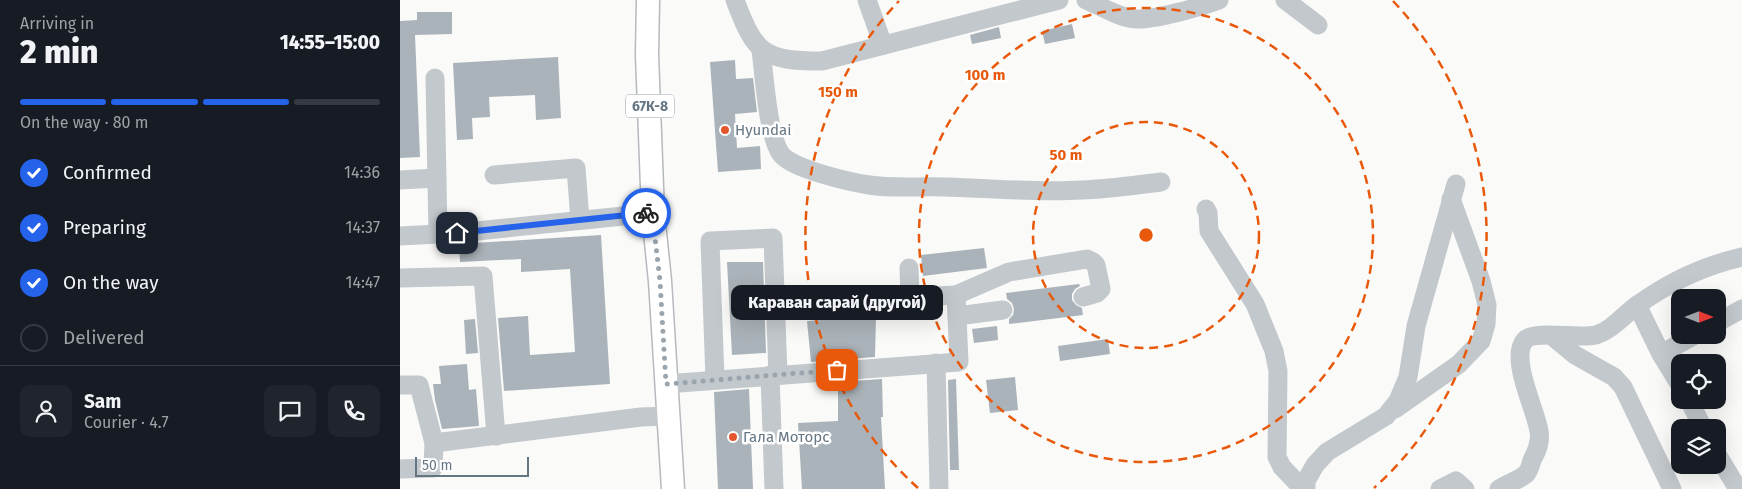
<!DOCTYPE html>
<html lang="en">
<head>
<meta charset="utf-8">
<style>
	:root { --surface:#171b24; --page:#20242c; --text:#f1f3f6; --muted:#9ea1a6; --line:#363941; --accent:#2563eb }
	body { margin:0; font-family:"Fira Sans",sans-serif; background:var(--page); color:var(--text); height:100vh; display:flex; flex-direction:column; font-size:19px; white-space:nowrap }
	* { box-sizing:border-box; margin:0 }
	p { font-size:16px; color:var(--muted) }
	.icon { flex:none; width:28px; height:28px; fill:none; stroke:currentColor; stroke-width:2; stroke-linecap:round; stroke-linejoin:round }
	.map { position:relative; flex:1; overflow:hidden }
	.sheet { display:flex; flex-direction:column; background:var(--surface); width:400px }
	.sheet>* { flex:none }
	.needle { width:32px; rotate:90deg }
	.buttons { position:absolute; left:1271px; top:289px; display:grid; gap:10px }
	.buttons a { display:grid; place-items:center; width:55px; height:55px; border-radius:10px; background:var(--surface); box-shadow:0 5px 20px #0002; font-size:25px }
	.scale { position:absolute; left:15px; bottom:12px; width:114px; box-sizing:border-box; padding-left:5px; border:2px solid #657683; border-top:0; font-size:14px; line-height:18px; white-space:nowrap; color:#657683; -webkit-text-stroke:4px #fff; paint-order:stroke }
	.pin { position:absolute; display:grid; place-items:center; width:42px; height:42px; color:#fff; margin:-21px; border-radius:10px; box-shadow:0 2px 8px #0006 }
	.courier { position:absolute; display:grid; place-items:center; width:50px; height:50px; margin:-25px; border:4px solid #2563eb; border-radius:50%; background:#fff; color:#222; box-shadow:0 1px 6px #0007 }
	.bubble { position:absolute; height:35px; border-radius:10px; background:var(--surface); box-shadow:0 5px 20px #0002; font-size:16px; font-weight:800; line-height:35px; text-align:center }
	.head em { font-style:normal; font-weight:800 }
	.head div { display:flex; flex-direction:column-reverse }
	.head { display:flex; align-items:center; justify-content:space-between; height:85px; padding:0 20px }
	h1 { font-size:32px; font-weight:800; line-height:38px }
	.bar { display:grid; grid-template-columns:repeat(4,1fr); gap:8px 5px; align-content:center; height:60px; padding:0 20px }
	.bar i { height:6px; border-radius:4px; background:var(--line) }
	.bar .active { background:var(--accent) }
	.bar p { grid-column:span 4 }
	.line { display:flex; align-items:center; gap:12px; padding:0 20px; border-top:1px solid var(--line) }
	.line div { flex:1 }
	.round { display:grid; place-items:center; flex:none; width:52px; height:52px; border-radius:10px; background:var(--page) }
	ol { padding:0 20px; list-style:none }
	li { display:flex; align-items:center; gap:15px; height:55px }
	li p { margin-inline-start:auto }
	li .icon { padding:5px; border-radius:50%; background:var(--accent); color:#fff; stroke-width:4 }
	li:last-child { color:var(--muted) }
	li i { width:28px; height:28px; border:2px solid var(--line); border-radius:50% }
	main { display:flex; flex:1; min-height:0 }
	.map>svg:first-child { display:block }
	.building { fill:#aab3b9 }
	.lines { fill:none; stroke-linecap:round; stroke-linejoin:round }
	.major-casing { stroke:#b5babe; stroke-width:25 }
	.minor { stroke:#c3c8cc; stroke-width:19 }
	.major { stroke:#fff; stroke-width:22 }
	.done { stroke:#99a4ac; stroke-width:5; stroke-dasharray:0 9 }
	.route { stroke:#2563eb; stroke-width:6 }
	.ring { fill:none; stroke:#e8590c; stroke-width:2.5; stroke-dasharray:9 6 }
	.poi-dot { fill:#e4572e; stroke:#fff; stroke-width:2 }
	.labels { text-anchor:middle; stroke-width:5; stroke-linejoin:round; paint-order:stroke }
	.shield { fill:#fff; stroke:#939fa8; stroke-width:1 }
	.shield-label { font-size:14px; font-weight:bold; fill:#657683 }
	.poi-label { font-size:15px; fill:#657683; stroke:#fff; text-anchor:start }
	.centre { fill:#e8590c; stroke:#fff; stroke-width:2.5 }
	.ring-label { font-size:15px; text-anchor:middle; font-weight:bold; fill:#e8590c; stroke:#fff; stroke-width:5; stroke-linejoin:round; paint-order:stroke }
</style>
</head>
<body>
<main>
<section class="sheet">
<div class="head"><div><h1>2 min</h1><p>Arriving in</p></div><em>14:55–15:00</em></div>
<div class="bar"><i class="active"></i><i class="active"></i><i class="active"></i><i></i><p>On the way · 80 m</p></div>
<ol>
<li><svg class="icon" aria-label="check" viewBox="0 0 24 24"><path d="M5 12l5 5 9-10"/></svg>Confirmed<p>14:36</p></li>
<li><svg class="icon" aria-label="check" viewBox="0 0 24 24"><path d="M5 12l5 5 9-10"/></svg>Preparing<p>14:37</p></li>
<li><svg class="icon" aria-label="check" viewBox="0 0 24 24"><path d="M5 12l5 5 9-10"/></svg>On the way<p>14:47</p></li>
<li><i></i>Delivered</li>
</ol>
<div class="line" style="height:90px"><a class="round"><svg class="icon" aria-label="person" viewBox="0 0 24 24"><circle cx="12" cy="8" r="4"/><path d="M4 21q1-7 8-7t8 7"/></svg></a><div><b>Sam</b><p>Courier · 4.7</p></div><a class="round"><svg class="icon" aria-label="chat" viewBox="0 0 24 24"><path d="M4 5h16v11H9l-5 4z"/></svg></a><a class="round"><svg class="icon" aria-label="phone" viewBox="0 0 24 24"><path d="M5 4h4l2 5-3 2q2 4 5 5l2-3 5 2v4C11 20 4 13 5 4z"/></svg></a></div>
</section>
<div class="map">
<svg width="1342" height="489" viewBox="0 0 1342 489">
	<rect width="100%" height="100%" fill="#fafaf8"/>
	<!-- building -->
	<g class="building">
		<path d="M17 12H52V34L15 35 20 157 0 158V21L17 20Z"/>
		<path d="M672 24 675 38 645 44 642 31Z"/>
		<path d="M599 27 601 38 572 44 570 35Z"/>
		<path d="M158 57 161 118 136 120 135 95 89 97 90 117 72 118 73 139 57 140 53 63Z"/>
		<path d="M335 60 336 79 353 78 357 112 335 114 337 148 360 146 361 169 318 172 310 62Z"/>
		<path d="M201 235 210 384 104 391 98 318 128 316 130 355 175 352 170 269 121 272V259L60 262 59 244Z"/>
		<path d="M584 248 587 268 523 276 521 255Z"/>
		<path d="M327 262H363L366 353 332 355Z"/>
		<path d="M679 284 680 286 675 289 672 294V300L676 305 682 308 683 315 609 324V319L613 315 614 309 612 303 607 299 606 293Z"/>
		<path d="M476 316 475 357 411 362 407 321Z"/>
		<path d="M75 319 78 353 66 354 64 320Z"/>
		<path d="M597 326 598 340 574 343 572 329Z"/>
		<path d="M708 339 710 354 660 361 658 346Z"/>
		<path d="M67 364 69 390 76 389 79 426 42 429 35 400 33 384H41L39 366Z"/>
		<path d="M615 377 618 410 590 413 586 380Z"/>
		<path d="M482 379 483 417H481L485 489H402L398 423 438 421V382Z"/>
		<path d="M556 379 559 470H550L548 380Z"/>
		<path d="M349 389 353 489H318L314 392Z"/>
	</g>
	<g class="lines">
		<!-- major casing -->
		<g class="major-casing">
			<path id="major" d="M248 0 247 55 253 213 260 281 273 489"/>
		</g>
		<!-- minor -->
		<g class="minor">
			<path d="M335 0C355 54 364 61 422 61L659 0"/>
			<path d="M467 0 483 45"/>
			<path d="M686 0C701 6 719 18 736 19 754 20 801 7 819 0"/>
			<path d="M885 0 918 25"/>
			<path d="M361 50C364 73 368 137 381 154 392 169 450 182 469 185 494 189 520 186 545 187 590 188 636 193 682 190 708 189 735 185 761 182"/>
			<path d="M35 78 38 234"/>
			<path d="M94 175 176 168 180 220"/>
			<path d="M0 180 37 178"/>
			<path d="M806 209 808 213 809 231 855 304 874 351 878 371 877 457 882 467 903 489"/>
			<path d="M0 236 57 233 253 213"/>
			<path d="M509 268 510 298"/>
			<path d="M0 278 83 276 96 436"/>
			<path d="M462 300 556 295 609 272 687 259 693 262 696 265 701 289 697 293 683 297"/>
			<path d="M1237 305 1261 354 1295 335"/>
			<path d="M557 316 603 310"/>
			<path d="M1318 322 1342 309"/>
			<path d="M1152 336 1175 355 1214 377 1223 387 1272 489"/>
			<path d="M1261 354 1280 385"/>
			<path d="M536 363 539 489"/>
			<path d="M370 375 374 489"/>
			<path d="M315 379 310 241 373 238 378 375"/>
			<path d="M266 384 559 362 556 295"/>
			<path d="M0 385H19L34 443 33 468 0 469"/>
			<path d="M1289 400 1303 428"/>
			<path d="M995 409 1059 364 1081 341 1086 324 1087 305 1081 281 1051 199"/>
			<path d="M34 443 241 417 268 416"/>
			<path d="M1318 456 1338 489"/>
			<path d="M906 489V481L915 465 927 452 986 416 998 401 1008 377 1016 326 1056 184"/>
			<path d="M1040 489 1056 481 1065 489"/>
			<path d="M1099 489C1107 484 1119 480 1126 474 1129 471 1131 464 1132 460 1137 451 1141 442 1139 431 1136 410 1109 358 1125 340 1134 330 1180 339 1196 335 1214 329 1224 314 1239 304 1271 281 1303 266 1342 257"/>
		</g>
		<!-- major -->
		<use href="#major" class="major"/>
	</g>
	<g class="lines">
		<!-- done -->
		<path class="done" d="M246 213 252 212 260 281 266 384 437 370"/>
		<!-- route -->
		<path class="route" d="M57 233 246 213"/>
	</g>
	<!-- distance rings -->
	<g class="ring">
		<circle cx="746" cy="235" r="113"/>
		<circle cx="746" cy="235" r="227"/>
		<path d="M518 488A340 340 0 0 1 499 1M993 1A340 340 0 0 1 974 488"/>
	</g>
	<!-- markers -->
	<g class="poi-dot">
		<circle cx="325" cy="130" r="5"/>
		<circle cx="333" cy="437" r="5"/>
	</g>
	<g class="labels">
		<!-- shield labels -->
		<rect class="shield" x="226" y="94.5" width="48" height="23" rx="4"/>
		<g class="shield-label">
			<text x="250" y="111">67К-8</text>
		</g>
		<!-- poi labels -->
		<g class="poi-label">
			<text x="335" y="135">Hyundai</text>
			<text x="343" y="442">Гала Моторс</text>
		</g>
	</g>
	<circle cx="746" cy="235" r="8" class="centre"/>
	<g class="ring-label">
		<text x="585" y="80">100 m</text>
		<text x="438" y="97">150 m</text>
		<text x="666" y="160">50 m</text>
	</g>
</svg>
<div class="buttons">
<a><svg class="needle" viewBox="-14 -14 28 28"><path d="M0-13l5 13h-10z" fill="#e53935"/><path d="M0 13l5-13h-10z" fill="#9ea1a6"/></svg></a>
<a><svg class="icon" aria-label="locate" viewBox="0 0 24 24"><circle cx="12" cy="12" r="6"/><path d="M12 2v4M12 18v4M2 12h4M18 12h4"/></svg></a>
<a><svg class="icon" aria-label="layers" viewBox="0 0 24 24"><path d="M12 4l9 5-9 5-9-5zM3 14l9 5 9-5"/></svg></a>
</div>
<div class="scale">50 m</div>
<div class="pin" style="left:437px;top:370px;background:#ea580c"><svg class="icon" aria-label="bag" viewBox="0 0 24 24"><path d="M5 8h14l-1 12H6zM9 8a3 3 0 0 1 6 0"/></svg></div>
<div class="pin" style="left:57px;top:233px;background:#1f2937"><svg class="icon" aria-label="home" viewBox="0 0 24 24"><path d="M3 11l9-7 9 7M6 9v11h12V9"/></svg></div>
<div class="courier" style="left:246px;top:213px"><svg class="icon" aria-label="bike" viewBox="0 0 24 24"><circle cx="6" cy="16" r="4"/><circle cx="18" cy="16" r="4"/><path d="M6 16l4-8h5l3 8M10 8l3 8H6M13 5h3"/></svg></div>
<div class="bubble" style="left:331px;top:285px;width:212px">Караван сарай (другой)</div>
</div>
</main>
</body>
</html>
